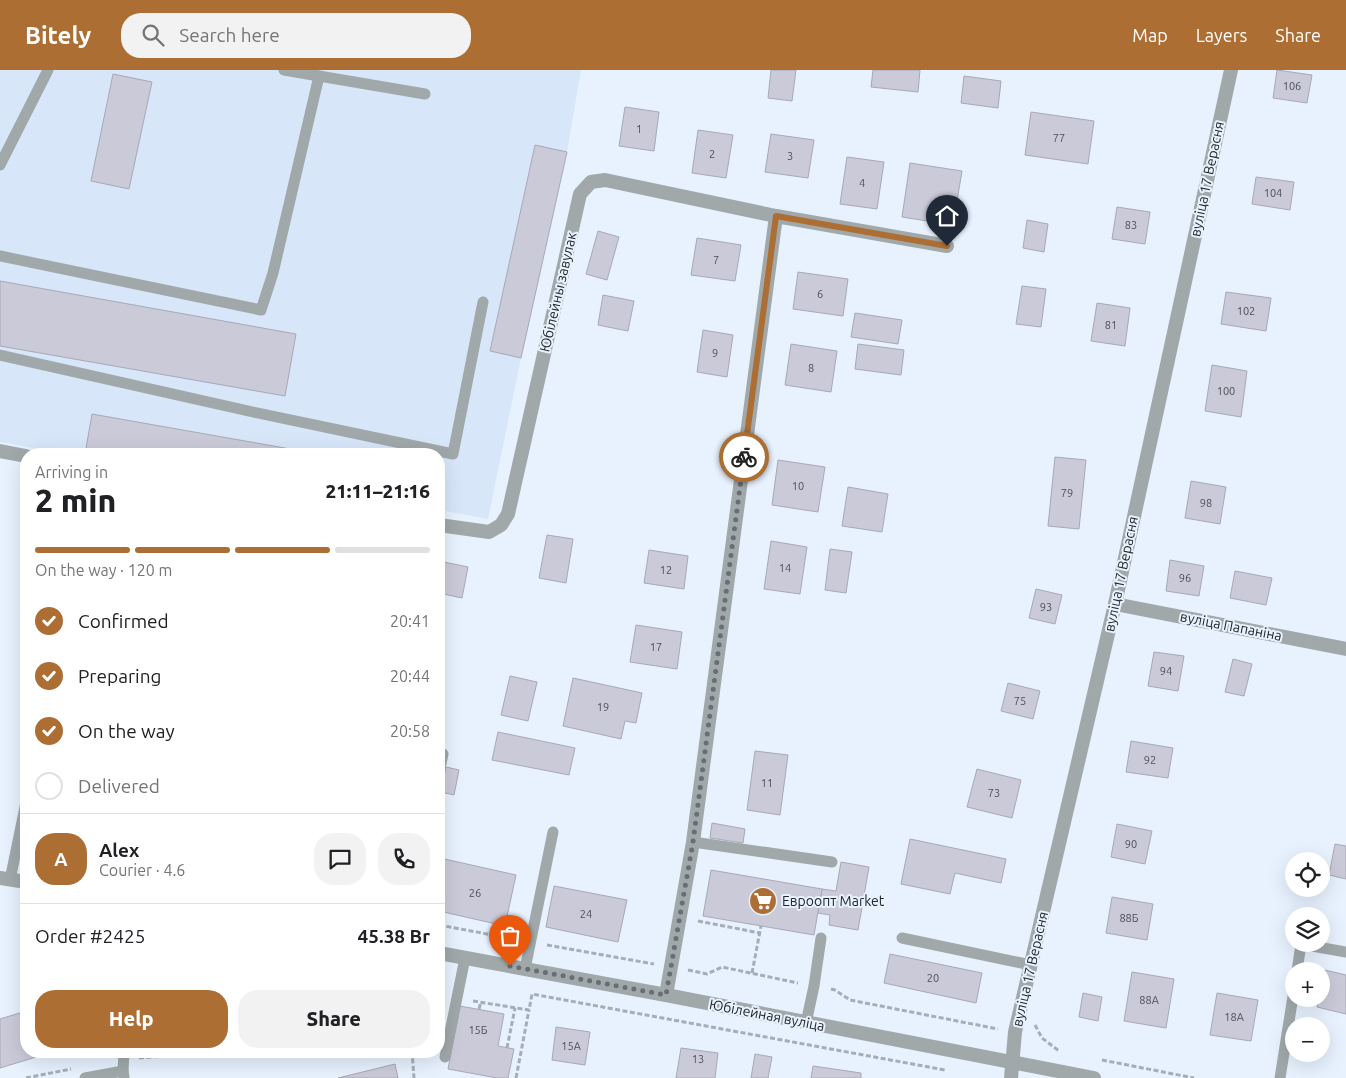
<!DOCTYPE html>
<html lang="en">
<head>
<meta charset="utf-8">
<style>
	:root { --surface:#fff; --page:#f2f2f2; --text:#202124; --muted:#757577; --line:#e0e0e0; --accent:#ad6e34 }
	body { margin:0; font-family:Ubuntu,sans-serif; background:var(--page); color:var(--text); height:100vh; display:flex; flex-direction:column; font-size:19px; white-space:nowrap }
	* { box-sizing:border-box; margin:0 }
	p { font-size:16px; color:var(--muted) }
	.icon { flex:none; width:28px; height:28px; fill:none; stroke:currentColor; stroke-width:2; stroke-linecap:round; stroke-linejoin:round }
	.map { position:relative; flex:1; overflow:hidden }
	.drawer { position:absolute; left:20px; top:378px; width:425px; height:610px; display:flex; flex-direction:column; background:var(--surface); border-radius:20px; box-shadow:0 5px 20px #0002 }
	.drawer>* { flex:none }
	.tools { position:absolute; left:1285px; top:782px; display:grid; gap:10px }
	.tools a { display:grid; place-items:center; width:45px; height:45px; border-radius:50%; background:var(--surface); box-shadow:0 5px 20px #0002; font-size:25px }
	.pin { position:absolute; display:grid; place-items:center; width:42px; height:42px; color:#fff; margin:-51px -21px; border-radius:50% 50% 50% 0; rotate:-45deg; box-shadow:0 0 5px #0007 }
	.pin .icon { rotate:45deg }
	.courier { position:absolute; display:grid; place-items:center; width:50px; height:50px; margin:-25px; border:4px solid #ad6e34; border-radius:50%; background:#fff; color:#222; box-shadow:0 1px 6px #0007 }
	.head em { font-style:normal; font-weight:800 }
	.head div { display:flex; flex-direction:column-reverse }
	.head { display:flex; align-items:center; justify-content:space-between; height:85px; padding:0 15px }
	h1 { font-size:32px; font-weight:800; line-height:38px }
	.bar { display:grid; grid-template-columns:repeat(4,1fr); gap:8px 5px; align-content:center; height:60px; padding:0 15px }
	.bar i { height:6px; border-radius:4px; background:var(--line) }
	.bar .active { background:var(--accent) }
	.bar p { grid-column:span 4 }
	.line { display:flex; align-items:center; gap:12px; padding:0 15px; border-top:1px solid var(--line) }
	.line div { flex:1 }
	.round { display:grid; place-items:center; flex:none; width:52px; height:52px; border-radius:20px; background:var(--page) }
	ol { padding:0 15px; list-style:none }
	li { display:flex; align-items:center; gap:15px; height:55px }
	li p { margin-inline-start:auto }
	li .icon { padding:5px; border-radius:50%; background:var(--accent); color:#fff; stroke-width:4 }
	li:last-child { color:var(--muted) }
	li i { width:28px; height:28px; border:2px solid var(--line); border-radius:50% }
	.cta { display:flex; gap:10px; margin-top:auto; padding:10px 15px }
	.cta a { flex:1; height:58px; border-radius:20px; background:var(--accent); color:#fff; font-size:20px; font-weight:800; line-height:58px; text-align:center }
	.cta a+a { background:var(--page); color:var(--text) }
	header { display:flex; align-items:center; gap:30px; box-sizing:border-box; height:70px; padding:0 25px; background:var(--accent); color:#fff }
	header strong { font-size:24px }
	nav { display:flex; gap:28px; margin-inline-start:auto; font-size:18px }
	.search { width:350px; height:45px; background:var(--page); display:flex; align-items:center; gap:12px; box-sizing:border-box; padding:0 18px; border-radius:20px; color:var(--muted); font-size:19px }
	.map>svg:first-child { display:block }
	.built { fill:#d7e7f9 }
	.building { fill:#cacad9; stroke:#a8a8b6 }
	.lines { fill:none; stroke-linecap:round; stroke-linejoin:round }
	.path { stroke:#a5adb7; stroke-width:3; stroke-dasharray:5 2.5; stroke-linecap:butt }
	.service { stroke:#a0a8aa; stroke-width:11 }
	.minor { stroke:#a0a8aa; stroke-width:14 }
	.tertiary { stroke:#a0a8aa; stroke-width:14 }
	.done { stroke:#686e75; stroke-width:5; stroke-dasharray:0 9 }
	.route { stroke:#ad6e34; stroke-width:6 }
	.labels { text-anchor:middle; stroke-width:4; stroke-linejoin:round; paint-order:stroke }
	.number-label { font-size:11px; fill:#4d5056 }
	.street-label { font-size:14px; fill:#23272b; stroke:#e7f2fe }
	.poi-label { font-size:14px; fill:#23272b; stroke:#e7f2fe; text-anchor:start }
</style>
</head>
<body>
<header>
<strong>Bitely</strong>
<div class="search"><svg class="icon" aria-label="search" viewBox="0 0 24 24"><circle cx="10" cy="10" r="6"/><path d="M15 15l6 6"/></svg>Search here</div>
<nav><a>Map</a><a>Layers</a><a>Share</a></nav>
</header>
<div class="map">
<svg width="1346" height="1008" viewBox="0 0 1346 1008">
	<rect width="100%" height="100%" fill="#e7f2fe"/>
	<!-- built -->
	<path class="built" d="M0 0H581L567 82 521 288 488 449 439 440V384H67L0 372Z"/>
	<!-- building -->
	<g class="building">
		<path d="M771 0H796L792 31 768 28Z"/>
		<path d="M873 0H920L918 22 871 17Z"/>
		<path d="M1277 0 1312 5 1307 33 1273 28Z"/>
		<path d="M113 4 152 12 129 119 91 111Z"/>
		<path d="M964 6 1001 11 998 38 961 33Z"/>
		<path d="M625 37 659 42 654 81 619 76Z"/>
		<path d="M1031 42 1094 51 1088 94 1025 85Z"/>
		<path d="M698 60 733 65 726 108 692 103Z"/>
		<path d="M771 64 814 70 808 108 765 102Z"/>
		<path d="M535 75 567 82 521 288 490 281Z"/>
		<path d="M847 87 884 92 877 139 840 134Z"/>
		<path d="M910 93 962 101 953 155 902 147Z"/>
		<path d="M1256 107 1294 112 1290 140 1252 134Z"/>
		<path d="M1117 137 1150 142 1145 174 1112 169Z"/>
		<path d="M1027 150 1048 154 1044 182 1023 178Z"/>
		<path d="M598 161 619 167 607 210 586 204Z"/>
		<path d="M697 168 741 175 735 211 691 205Z"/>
		<path d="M798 202 848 209 843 246 793 239Z"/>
		<path d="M0 211 296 264 285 326 0 276Z"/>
		<path d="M1022 216 1046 219 1041 257 1016 254Z"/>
		<path d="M1226 222 1271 228 1266 261 1221 254Z"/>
		<path d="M603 225 634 231 628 261 598 255Z"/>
		<path d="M1097 233 1130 238 1125 276 1091 271Z"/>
		<path d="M855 243 902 250 898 274 851 267Z"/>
		<path d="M703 260 733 265 727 307 697 302Z"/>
		<path d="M791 274 837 281 831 322 785 315Z"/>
		<path d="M858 274 904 280 901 305 855 299Z"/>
		<path d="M1212 295 1247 301 1241 347 1205 341Z"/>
		<path d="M92 344 296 380V384H85Z"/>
		<path d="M1055 387 1086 390 1079 459 1048 456Z"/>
		<path d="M778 390 825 397 818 442 772 435Z"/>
		<path d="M1191 411 1226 417 1220 454 1185 448Z"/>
		<path d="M848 417 888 424 882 462 842 456Z"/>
		<path d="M547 465 573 469 566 513 539 508Z"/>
		<path d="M771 471 807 477 800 524 764 519Z"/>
		<path d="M830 479 852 482 846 523 825 520Z"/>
		<path d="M649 480 688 486 684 519 644 513Z"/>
		<path d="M1170 490 1204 496 1199 526 1166 521Z"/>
		<path d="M439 491 468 497 462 528 439 523Z"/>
		<path d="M1235 501 1272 508 1266 535 1230 528Z"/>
		<path d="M1036 519 1062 525 1055 554 1029 548Z"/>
		<path d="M636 555 682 562 677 599 630 592Z"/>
		<path d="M1154 582 1184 586 1178 621 1148 616Z"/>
		<path d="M1233 589 1252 594 1244 626 1225 622Z"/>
		<path d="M510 606 537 612 528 651 501 645Z"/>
		<path d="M573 608 642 623 636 653 625 651 621 669 563 656Z"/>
		<path d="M1008 613 1040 621 1033 649 1001 641Z"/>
		<path d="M498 662 575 678 569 705 492 690Z"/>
		<path d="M1131 671 1173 678 1168 708 1126 702Z"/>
		<path d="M755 681 788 685 780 745 747 740Z"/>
		<path d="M446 697 459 700 454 725 441 722Z"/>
		<path d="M977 699 1021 710 1012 748 967 737Z"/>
		<path d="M712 753 745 759 743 773 710 768Z"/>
		<path d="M1117 754 1152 761 1145 794 1111 787Z"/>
		<path d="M910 769 1006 789 1001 813 955 803 950 824 901 814Z"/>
		<path d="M1335 774 1346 776V809L1329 805Z"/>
		<path d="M440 788 516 805 505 856 439 841V795Z"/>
		<path d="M841 792 869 797 858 860 829 855 830 845 818 843 822 819 836 821Z"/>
		<path d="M711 800 822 819 814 865 703 846Z"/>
		<path d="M554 816 627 830 618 872 546 857Z"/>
		<path d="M1112 827 1153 834 1147 870 1106 863Z"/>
		<path d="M890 884 982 903 976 933 884 913Z"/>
		<path d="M1325 900 1346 905V944L1317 937 1319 929H1321V918Z"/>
		<path d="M1132 902 1174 909 1166 958 1124 951Z"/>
		<path d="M1083 923 1102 927 1098 951 1079 947Z"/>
		<path d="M1217 923 1258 930 1251 971 1210 965Z"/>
		<path d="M460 936 504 944 498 976 514 979 508 1008H497L448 999Z"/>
		<path d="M26 941V981H56L0 998V949Z"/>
		<path d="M556 957 590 962 585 995 552 990Z"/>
		<path d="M681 978 718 983 715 1008H676Z"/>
		<path d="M755 984 772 987 768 1008H751Z"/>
		<path d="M395 994 398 1008H338Z"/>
		<path d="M813 996 861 1003V1008H811Z"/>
	</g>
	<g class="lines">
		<!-- path -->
		<g class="path">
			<path d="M698 851 760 863"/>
			<path d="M439 855 514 869"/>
			<path d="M547 875 654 894"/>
			<path d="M688 900 707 904 722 897 798 913"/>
			<path d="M752 903 761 856"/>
			<path d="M439 905V908"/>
			<path d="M831 919 835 920 850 930 998 959"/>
			<path d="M473 931 529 940 532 924 945 1000"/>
			<path d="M479 939 481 932"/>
			<path d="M1035 955 1042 968 1059 981"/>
			<path d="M507 978 515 938"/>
			<path d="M412 981 414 1008"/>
			<path d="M139 988 204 983 210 981"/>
			<path d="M1102 990 1194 1008"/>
			<path d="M26 1008 71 999"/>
			<path d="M516 1008 529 940"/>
		</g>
		<!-- service -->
		<g class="service">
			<path d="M284 0 425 24"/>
			<path d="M0 95 48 0"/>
			<path d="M0 186 261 240 273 203 319 6"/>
			<path d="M0 285 253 342 453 384 483 232"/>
			<path d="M439 703 443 684"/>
			<path d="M693 772 832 792"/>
			<path d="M10 810 26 732"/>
			<path d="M902 868 1031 895"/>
			<path d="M525 899 553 762"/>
			<path d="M1297 901 1301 874 1346 882"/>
			<path d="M806 953 814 916 821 868"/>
			<path d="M124 981 123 1001 124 1007"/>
			<path d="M445 987 465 888"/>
			<path d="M85 1008 123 1001"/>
			<path d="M1280 1008 1294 920"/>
		</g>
		<!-- minor -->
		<g class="minor">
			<path d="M0 381 26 386"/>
			<path d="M439 455 489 462 501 455 508 444 580 124 591 112 605 110 776 146"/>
			<path d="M1115 534 1346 579"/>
			<path d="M666 925 693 772 776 146 947 176"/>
		</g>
		<!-- tertiary -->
		<g class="tertiary">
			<path d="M0 808 26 812"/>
			<path d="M439 883 666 925 1094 1008"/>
			<path d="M1011 1008 1015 962 1115 534 1231 0"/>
		</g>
	</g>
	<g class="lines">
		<!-- done -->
		<path class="done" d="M510 896 666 925 693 772 744 387"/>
		<!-- route -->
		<path class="route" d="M744 387 776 146 947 176"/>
	</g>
	<!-- icons -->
	<defs>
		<g id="supermarket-disc" transform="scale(1.4375)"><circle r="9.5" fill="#ad6e34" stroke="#e7f2fe"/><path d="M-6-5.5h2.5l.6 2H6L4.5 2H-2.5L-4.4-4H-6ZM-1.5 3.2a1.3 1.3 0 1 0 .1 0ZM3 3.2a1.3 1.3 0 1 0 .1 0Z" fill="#fff"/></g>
	</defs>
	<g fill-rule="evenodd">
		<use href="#supermarket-disc" x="763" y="831"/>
	</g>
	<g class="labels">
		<!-- number labels -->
		<g class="number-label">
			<text x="1292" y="20">106</text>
			<text x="639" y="63">1</text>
			<text x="1059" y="72">77</text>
			<text x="712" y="88">2</text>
			<text x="790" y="90">3</text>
			<text x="862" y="117">4</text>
			<text x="1273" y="127">104</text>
			<text x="1131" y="159">83</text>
			<text x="716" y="194">7</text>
			<text x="820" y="228">6</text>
			<text x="1246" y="245">102</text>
			<text x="1111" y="259">81</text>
			<text x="715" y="287">9</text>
			<text x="811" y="302">8</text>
			<text x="1226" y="325">100</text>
			<text x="798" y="420">10</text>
			<text x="1067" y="427">79</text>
			<text x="1206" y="437">98</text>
			<text x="785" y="502">14</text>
			<text x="666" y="504">12</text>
			<text x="1185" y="512">96</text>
			<text x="1046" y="541">93</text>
			<text x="656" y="581">17</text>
			<text x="1166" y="605">94</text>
			<text x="1020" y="635">75</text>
			<text x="603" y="641">19</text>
			<text x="1150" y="694">92</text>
			<text x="767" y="717">11</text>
			<text x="994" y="727">73</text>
			<text x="1131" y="778">90</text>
			<text x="475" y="827">26</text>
			<text x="586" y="848">24</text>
			<text x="1129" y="852">88Б</text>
			<text x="933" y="912">20</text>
			<text x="1149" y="934">88А</text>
			<text x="1234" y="951">18А</text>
			<text x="478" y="964">15Б</text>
			<text x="571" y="980">15А</text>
			<text x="698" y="993">13</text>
		</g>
		<!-- street labels -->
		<g class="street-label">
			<text transform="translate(1207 109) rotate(-78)" y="5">вуліца 17 Верасня</text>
			<text transform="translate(558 222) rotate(-77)" y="5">Юбілейны завулак</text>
			<text transform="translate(1121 504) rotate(-78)" y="5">вуліца 17 Верасня</text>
			<text transform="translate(1231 556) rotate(11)" y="5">вуліца Папаніна</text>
			<text transform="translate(1030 899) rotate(-77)" y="5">вуліца 17 Верасня</text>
			<text transform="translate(767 945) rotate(11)" y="5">Юбілейная вуліца</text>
		</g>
		<!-- poi labels -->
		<g class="poi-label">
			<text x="782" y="836">Евроопт Market</text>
		</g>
	</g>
</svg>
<div class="tools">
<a><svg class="icon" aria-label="locate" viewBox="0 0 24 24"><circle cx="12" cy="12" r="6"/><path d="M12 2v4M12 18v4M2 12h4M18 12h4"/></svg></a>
<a><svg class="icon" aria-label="layers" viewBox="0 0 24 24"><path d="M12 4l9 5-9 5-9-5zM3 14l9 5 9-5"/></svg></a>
<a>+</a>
<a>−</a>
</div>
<div class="pin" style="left:510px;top:896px;background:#ea580c"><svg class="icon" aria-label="bag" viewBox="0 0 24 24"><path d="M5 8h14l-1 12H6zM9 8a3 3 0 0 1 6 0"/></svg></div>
<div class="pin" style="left:947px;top:176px;background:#1f2937"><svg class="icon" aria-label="home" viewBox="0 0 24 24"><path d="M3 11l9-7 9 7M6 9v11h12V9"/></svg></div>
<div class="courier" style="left:744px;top:387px"><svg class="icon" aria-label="bike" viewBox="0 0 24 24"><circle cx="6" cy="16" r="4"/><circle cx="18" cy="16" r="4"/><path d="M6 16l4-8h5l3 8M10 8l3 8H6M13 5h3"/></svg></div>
<section class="drawer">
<div class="head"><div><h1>2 min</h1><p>Arriving in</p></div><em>21:11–21:16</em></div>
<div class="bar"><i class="active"></i><i class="active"></i><i class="active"></i><i></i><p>On the way · 120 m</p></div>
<ol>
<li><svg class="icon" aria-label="check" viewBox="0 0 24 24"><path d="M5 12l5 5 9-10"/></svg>Confirmed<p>20:41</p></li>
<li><svg class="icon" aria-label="check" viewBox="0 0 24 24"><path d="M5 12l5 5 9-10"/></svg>Preparing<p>20:44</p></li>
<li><svg class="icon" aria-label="check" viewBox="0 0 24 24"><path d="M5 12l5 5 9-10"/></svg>On the way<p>20:58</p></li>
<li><i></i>Delivered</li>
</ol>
<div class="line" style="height:90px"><b class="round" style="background:var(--accent);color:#fff">A</b><div><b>Alex</b><p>Courier · 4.6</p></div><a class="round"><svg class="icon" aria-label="chat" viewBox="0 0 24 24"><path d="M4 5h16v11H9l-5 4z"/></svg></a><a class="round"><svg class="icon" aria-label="phone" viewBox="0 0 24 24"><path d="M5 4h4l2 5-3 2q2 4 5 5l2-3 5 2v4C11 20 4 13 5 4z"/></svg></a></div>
<div class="line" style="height:65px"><div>Order #2425</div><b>45.38 Br</b></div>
<div class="cta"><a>Help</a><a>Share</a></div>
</section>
</div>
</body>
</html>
